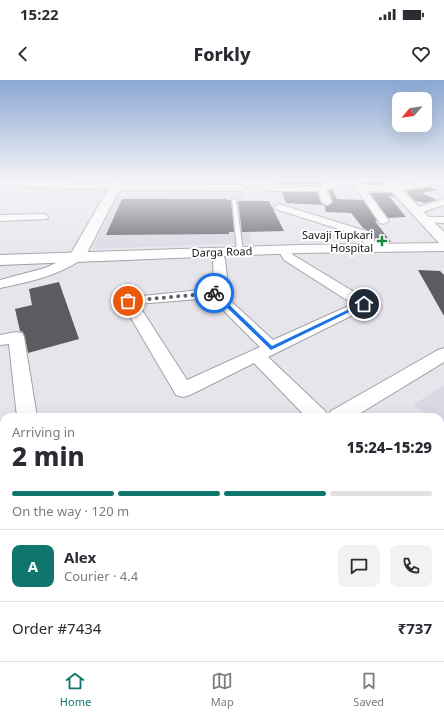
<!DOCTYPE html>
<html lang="en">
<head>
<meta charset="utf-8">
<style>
	:root { --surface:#fff; --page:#f2f2f3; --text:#2b2b33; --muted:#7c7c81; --line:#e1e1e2; --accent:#0f766e }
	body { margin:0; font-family:"Noto Sans",sans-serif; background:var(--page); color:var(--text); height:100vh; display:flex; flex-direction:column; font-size:15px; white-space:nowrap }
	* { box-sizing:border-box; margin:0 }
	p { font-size:13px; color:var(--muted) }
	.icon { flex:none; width:22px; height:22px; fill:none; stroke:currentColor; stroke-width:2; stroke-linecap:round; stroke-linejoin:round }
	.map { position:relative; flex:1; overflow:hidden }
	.side { position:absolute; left:0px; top:333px; width:444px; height:248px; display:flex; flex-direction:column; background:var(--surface); border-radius:12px 12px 0 0; box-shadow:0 4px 16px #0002 }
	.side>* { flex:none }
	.needle { width:26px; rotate:242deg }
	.buttons { position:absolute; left:392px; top:12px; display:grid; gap:8px }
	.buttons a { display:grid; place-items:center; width:40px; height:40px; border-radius:8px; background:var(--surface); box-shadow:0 4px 16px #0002; font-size:20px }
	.pin { position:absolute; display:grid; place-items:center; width:34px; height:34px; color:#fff; margin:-17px; border:2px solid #fff; border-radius:50%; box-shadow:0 1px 4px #0007 }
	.courier { position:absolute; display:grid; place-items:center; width:40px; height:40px; margin:-20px; border:3px solid #1a73e8; border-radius:50%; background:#fff; color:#222; box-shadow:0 1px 5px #0007 }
	.overview em { font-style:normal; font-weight:800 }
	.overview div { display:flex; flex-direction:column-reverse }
	.overview { display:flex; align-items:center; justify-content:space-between; height:68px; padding:0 12px }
	h1 { font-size:26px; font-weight:800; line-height:30px }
	.bar { display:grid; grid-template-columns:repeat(4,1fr); gap:6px 4px; align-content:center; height:48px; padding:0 12px }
	.bar i { height:5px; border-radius:3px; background:var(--line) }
	.bar .current { background:var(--accent) }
	.bar p { grid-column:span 4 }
	.line { display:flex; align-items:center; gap:10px; padding:0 12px; border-top:1px solid var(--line) }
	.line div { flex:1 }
	.round { display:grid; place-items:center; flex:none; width:42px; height:42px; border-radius:8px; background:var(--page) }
	.status { display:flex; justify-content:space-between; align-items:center; height:28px; padding:0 20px; background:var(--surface); direction:ltr }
	.status svg { height:11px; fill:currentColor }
	header { display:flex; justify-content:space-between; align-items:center; height:52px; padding:0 12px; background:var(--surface); font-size:18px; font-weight:800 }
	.dock { display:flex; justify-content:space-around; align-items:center; height:56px; border-top:1px solid var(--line); background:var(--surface); font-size:11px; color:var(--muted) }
	.dock a { display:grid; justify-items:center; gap:2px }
	.dock .current { color:var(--accent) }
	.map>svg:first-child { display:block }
	.built { fill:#dbd7e5 }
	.building { fill:#5d5b61 }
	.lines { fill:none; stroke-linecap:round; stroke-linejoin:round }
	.service-casing { stroke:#a2a1a7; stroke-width:2 }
	.minor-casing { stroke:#a2a1a7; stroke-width:2 }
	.tertiary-casing { stroke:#a2a1a7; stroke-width:2 }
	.secondary-casing { stroke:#a2a1a7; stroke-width:2 }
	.service { fill:#fff; fill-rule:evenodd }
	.minor { fill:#fff; fill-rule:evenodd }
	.tertiary { fill:#fff; fill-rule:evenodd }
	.secondary { fill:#fff; fill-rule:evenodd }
	.route { fill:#1a73e8 }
	.done { stroke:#605f63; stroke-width:4; stroke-dasharray:0 7.2 }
	.poi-dot { fill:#1a873e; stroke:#fff; stroke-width:1.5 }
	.labels { text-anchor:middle; stroke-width:4; stroke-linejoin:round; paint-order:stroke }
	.far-poi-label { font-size:11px; fill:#171719; stroke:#fff; text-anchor:end }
	.far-street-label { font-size:11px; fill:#171719; stroke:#fff }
</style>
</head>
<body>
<div class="status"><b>15:22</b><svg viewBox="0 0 49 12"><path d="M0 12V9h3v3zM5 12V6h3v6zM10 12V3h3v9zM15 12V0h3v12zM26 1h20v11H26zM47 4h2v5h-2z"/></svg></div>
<header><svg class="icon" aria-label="back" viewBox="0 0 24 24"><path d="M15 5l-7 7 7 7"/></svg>Forkly<svg class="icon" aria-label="heart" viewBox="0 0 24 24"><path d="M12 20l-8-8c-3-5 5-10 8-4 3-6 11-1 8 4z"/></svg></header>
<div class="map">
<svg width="444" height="581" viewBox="0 0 444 581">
	<rect width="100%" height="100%" fill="#e7e5ec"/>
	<!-- built -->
	<g class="built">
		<path d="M245 111 251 163 92 169 117 116Z"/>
		<path d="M444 305V348L440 345V337H429L413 325Z"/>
	</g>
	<!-- building -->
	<g class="building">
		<path d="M278 101H327L328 102 314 104H280Z"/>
		<path d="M362 101H384L385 104H364Z"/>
		<path d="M430 107 438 110 422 113 437 120 425 123 415 121 406 111Z"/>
		<path d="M332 109 337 119 363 120 377 141H375L391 162H377L367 150 363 148 351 133 326 132 324 125 328 126 333 122 328 110Z"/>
		<path d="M282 112H317L321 123 324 125 286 123Z"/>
		<path d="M370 113H391L395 117 389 116 406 137 388 138Z"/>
		<path d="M122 119H227V120H231L234 152H229V154L106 155Z"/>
		<path d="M238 121H269L284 151 242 152Z"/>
		<path d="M418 190 440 191 444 195V236Z"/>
		<path d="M59 202 79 259 28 273 25 257 23 252 20 251 15 229 32 225 29 209Z"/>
	</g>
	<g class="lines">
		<!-- service casing -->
		<g class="service-casing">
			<path id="service" d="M232 119 236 120 243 171 240 173 237 171Z"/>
		</g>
		<!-- minor casing -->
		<g class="minor-casing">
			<g id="minor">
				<path d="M0 101 115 104 241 105 246 108 241 111 115 110 0 106Z"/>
				<path d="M341 101H359L363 105 395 106 425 101H440L436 104 395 112 367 111 389 141 384 144 380 143 353 104 326 109 332 122 327 125 322 122 318 111H267L262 108 267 105 314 106Z"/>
				<path d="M444 119V125L416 134 411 131 412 129Z"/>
				<path d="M279 124 366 151 380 168 378 171H370L358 155 275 129 274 127Z"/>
				<path d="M43 134 47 135 48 137 47 139 0 141V135Z"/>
				<path d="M425 137H444V143L421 142 420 140Z"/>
				<path d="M284 166 288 167 293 175 369 221 371 224 369 227 268 277 325 331 328 337 331 331 438 270 444 268V282L354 337H306L254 283 190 315 183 317 176 315 121 221 123 218 210 209 214 205 213 179 215 176H223L225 179 228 206 222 213 273 260 353 224 284 180 278 170 280 167ZM211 218 260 267 187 300 138 224Z"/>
				<path d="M77 173 81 174 83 177 81 180C57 196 29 202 0 208V200L45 188Z"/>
				<path d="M16 252 22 253 24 257 37 337H17L9 264 0 265V255Z"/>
				<path d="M4 521V551L0 553V523Z"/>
				<path d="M444 541V576L440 578 438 577H440V543Z"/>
				<path d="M395 577H430L432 581H397Z"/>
			</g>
		</g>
		<!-- tertiary casing -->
		<g class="tertiary-casing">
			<g id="tertiary">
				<path d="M115 101H125L116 116 85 177 82 180 77 182 72 180 69 177 104 116Z"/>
				<path d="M385 101H395L399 107 444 152V164L439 163 391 111Z"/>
			</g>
		</g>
		<!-- secondary casing -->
		<g class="secondary-casing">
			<path id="secondary" d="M444 163V171L299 173 0 185V175L299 165Z"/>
		</g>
		<!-- service -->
		<use href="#service" class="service"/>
		<!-- minor -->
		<use href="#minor" class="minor"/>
		<!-- tertiary -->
		<use href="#tertiary" class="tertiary"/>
		<!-- secondary -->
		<use href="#secondary" class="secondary"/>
	</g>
	<!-- sky -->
	<linearGradient id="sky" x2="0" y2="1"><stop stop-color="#8ba8d4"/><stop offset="0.55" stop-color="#f4f3f6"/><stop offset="1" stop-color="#f4f3f6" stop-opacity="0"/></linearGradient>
	<rect width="444" height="182" fill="url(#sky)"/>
	<!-- route -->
	<path class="route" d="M213 212H216L272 266 362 223 366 224 271 270 213 214Z"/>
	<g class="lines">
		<!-- done -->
		<path class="done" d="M128 221 214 213"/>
	</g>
	<!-- markers -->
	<path class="poi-dot" d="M380 155h4v4h4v4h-4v4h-4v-4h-4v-4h4z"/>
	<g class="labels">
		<!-- far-poi labels -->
		<g class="far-poi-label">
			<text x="373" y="159">Savaji Tupkari<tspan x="373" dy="13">Hospital</tspan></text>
		</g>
		<!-- far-street labels -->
		<g class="far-street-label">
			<text transform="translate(222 172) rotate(-2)" y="4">Darga Road</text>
		</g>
	</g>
</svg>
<div class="buttons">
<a><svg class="needle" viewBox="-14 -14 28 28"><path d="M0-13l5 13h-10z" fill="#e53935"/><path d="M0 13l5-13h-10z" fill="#7c7c81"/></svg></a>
</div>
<div class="pin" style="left:128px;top:221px;background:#ea580c"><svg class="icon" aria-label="bag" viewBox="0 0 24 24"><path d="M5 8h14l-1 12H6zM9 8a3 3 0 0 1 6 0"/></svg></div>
<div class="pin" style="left:364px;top:224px;background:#1f2937"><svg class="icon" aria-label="home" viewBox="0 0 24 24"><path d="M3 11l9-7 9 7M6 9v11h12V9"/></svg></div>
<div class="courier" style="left:214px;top:213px"><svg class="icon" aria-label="bike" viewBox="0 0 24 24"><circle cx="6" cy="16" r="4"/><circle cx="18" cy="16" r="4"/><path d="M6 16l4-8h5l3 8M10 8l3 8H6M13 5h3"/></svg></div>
<section class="side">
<div class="overview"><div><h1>2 min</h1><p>Arriving in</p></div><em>15:24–15:29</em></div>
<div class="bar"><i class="current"></i><i class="current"></i><i class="current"></i><i></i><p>On the way · 120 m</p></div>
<div class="line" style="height:72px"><b class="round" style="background:var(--accent);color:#fff">A</b><div><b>Alex</b><p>Courier · 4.4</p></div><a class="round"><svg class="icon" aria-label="chat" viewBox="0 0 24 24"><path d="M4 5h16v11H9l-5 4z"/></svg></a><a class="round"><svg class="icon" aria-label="phone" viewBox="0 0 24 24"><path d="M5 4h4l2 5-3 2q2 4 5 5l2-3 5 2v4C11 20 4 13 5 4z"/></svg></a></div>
<div class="line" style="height:52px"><div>Order #7434</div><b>₹737</b></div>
</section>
</div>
<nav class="dock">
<a class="current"><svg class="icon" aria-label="home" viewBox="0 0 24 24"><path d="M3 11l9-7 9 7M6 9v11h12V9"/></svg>Home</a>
<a><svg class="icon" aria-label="map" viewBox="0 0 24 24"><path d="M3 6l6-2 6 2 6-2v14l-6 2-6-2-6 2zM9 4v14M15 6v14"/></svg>Map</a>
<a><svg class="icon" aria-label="saved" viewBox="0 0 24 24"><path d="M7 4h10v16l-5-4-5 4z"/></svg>Saved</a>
</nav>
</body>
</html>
